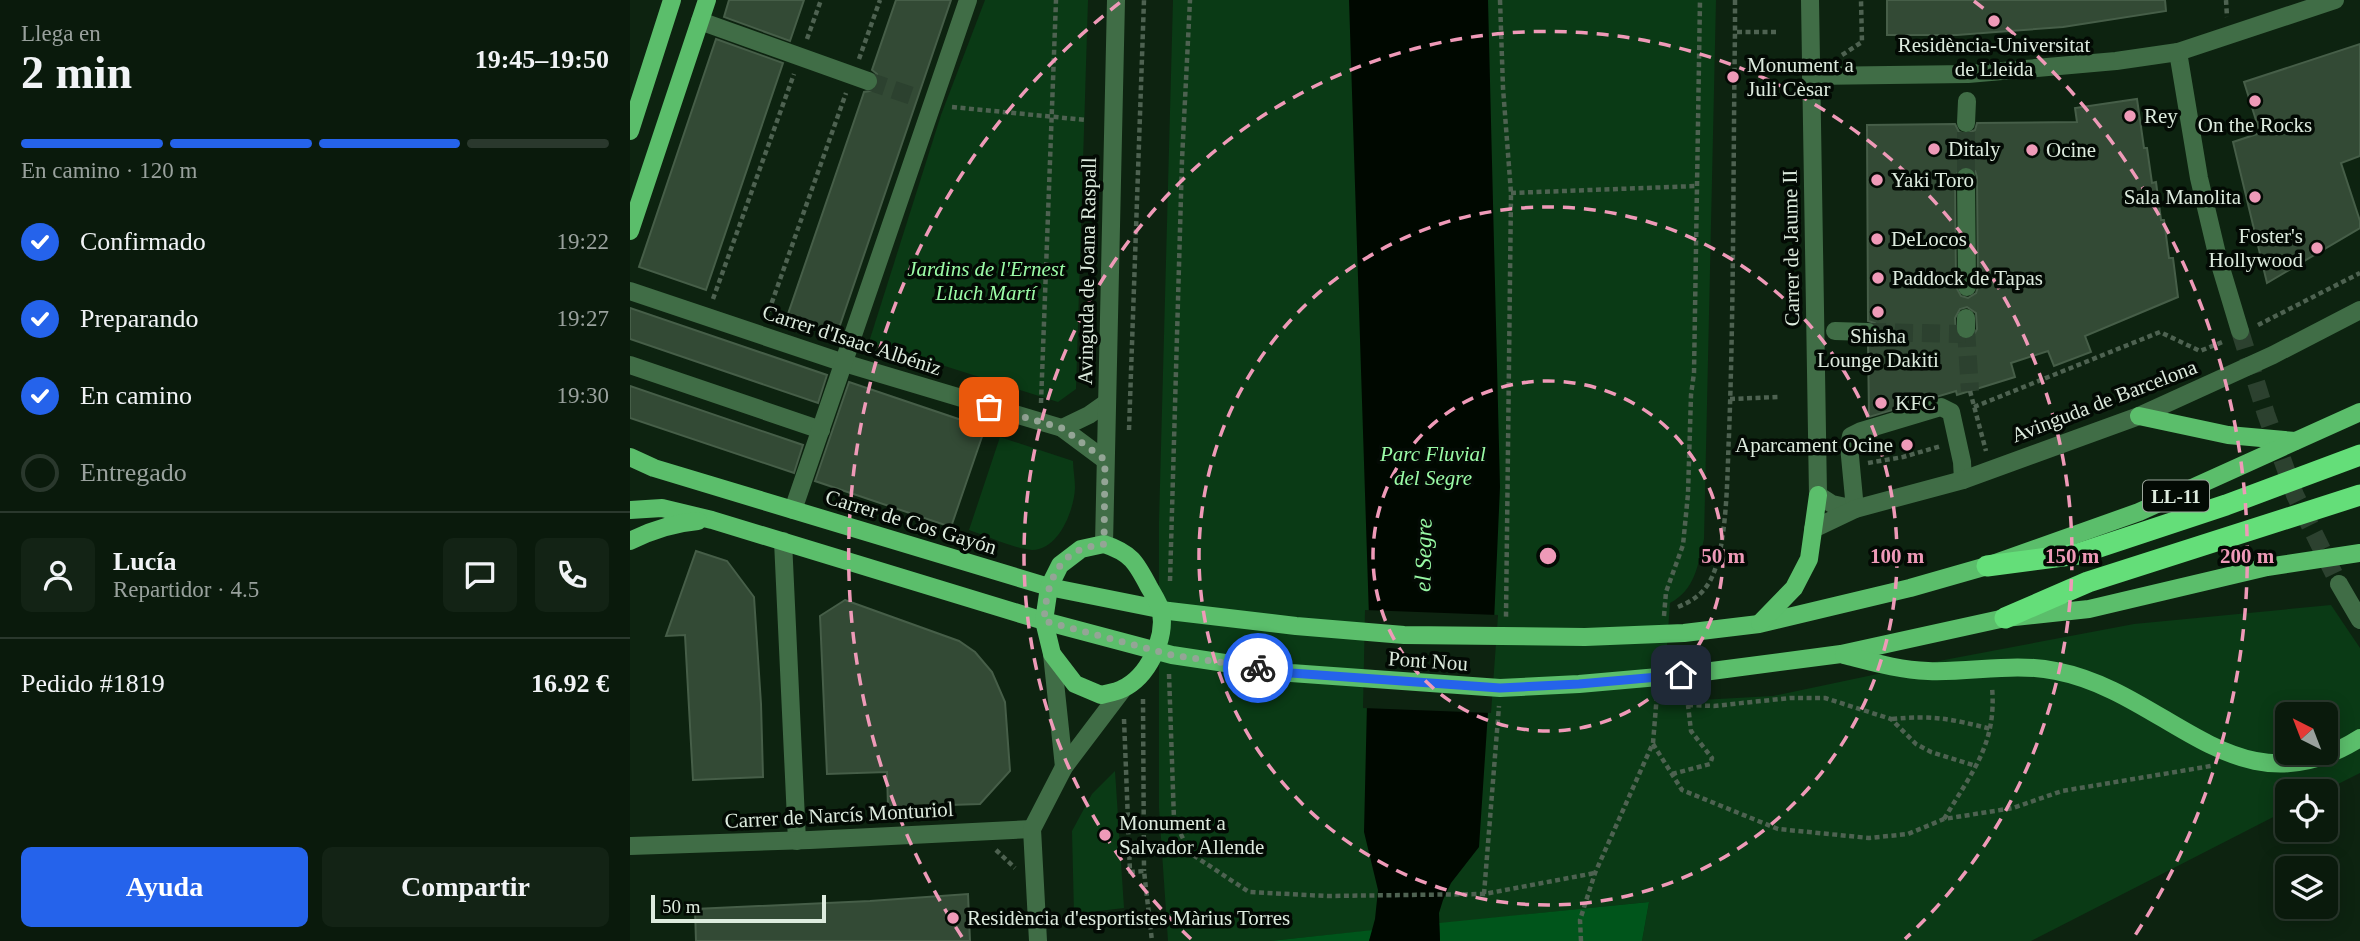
<!DOCTYPE html>
<html lang="es">
<head>
<meta charset="utf-8">
<style>
	:root { --surface:#0a1a0c; --page:#132315; --text:#f1f3f6; --muted:#99a19d; --line:#2a382d; --accent:#2563eb }
	body { margin:0; font-family:Georgia,serif; background:var(--page); color:var(--text); height:100vh; display:flex; flex-direction:column; font-size:26px; white-space:nowrap }
	* { box-sizing:border-box; margin:0 }
	p { font-size:23px; color:var(--muted) }
	.icon { flex:none; width:38px; height:38px; fill:none; stroke:currentColor; stroke-width:2; stroke-linecap:round; stroke-linejoin:round }
	.map { position:relative; flex:1; overflow:hidden }
	.drawer { display:flex; flex-direction:column; background:var(--surface); width:630px }
	.drawer>* { flex:none }
	.needle { width:46px; rotate:318deg }
	.buttons { position:absolute; left:1645px; top:702px; display:grid; gap:14px }
	.buttons a { display:grid; place-items:center; width:63px; height:63px; border-radius:10px; background:var(--surface); box-shadow:0 4px 18px #0003,0 0 0 2px var(--line); font-size:35px }
	.scale { position:absolute; left:21px; bottom:18px; width:175px; box-sizing:border-box; padding-left:7px; border:4px solid #ddebde; border-top:0; font-size:19px; line-height:24px; white-space:nowrap; color:#ddebde; -webkit-text-stroke:5px #030a04; paint-order:stroke }
	.pin { position:absolute; display:grid; place-items:center; width:60px; height:60px; color:#fff; margin:-30px; border-radius:14px; box-shadow:0 4px 10px #0006 }
	.courier { position:absolute; display:grid; place-items:center; width:70px; height:70px; margin:-35px; border:5px solid #2563eb; border-radius:50%; background:#fff; color:#222; box-shadow:0 2px 9px #0007 }
	.head em { font-style:normal; font-weight:600 }
	.head div { display:flex; flex-direction:column-reverse }
	.head { display:flex; align-items:center; justify-content:space-between; height:119px; padding:0 21px }
	h1 { font-size:46px; font-weight:600; line-height:52px }
	.bar { display:grid; grid-template-columns:repeat(4,1fr); gap:10px 7px; align-content:center; height:84px; padding:0 21px }
	.bar i { height:9px; border-radius:5px; background:var(--line) }
	.bar .active { background:var(--accent) }
	.bar p { grid-column:span 4 }
	.line { display:flex; align-items:center; gap:18px; padding:0 21px; border-top:2px solid var(--line) }
	.line div { flex:1 }
	.round { display:grid; place-items:center; flex:none; width:74px; height:74px; border-radius:10px; background:var(--page) }
	ol { padding:0 21px; list-style:none }
	li { display:flex; align-items:center; gap:21px; height:77px }
	li p { margin-inline-start:auto }
	li .icon { padding:7px; border-radius:50%; background:var(--accent); color:#fff; stroke-width:4 }
	li:last-child { color:var(--muted) }
	li i { width:38px; height:38px; border:4px solid var(--line); border-radius:50% }
	.primary-button { display:flex; gap:14px; margin-top:auto; padding:14px 21px }
	.primary-button a { flex:1; height:80px; border-radius:10px; background:var(--accent); color:#fff; font-size:28px; font-weight:600; line-height:80px; text-align:center }
	.primary-button a+a { background:var(--page); color:var(--text) }
	main { display:flex; flex:1; min-height:0 }
	.map>svg:first-child { display:block }
	.green { fill:#0a3a15; fill-rule:evenodd }
	.forest { fill:#00551b }
	.water { fill:#000800 }
	.pier { fill:#0d2310 }
	.building { fill:#334a35; stroke:#465e48; stroke-width:2; fill-rule:evenodd }
	.lines { fill:none; stroke-linecap:round; stroke-linejoin:round }
	.minor-tunnel { stroke:#2c412f; stroke-width:18; stroke-dasharray:18 9; stroke-linecap:butt }
	.path { stroke:#4e6251; stroke-width:4.5; stroke-dasharray:5 3.5; stroke-linecap:butt }
	.minor { stroke:#406d46; stroke-width:18 }
	.major { stroke:#5bbe6b; stroke-width:18 }
	.highway { stroke:#64de79; stroke-width:21 }
	.done { stroke:#94a596; stroke-width:7; stroke-dasharray:0 12.6 }
	.route { stroke:#2563eb; stroke-width:9 }
	.ring { fill:none; stroke:#ef9ab8; stroke-width:3.5; stroke-dasharray:12 9 }
	.poi-dot { fill:#ef9ab8; stroke:#030a04; stroke-width:2.5 }
	.labels { text-anchor:middle; stroke-width:7; stroke-linejoin:round; paint-order:stroke }
	.shield { fill:#030a04; stroke:#9ca89d; stroke-width:2 }
	.shield-label { font-size:19px; font-weight:bold; fill:#ddebde }
	.poi-label { font-size:21px; fill:#ddebde; stroke:#030a04; text-anchor:start }
	.street-label { font-size:21px; fill:#ddebde; stroke:#030a04 }
	.park-label { font-size:21px; font-style:italic; fill:#9bfca7; stroke:#030a04 }
	.water-label { font-size:23px; font-style:italic; fill:#98f9a5; stroke:#030a04 }
	.centre { fill:#ef9ab8; stroke:#030a04; stroke-width:3.5 }
	.ring-label { font-size:21px; text-anchor:middle; font-weight:bold; fill:#ef9ab8; stroke:#030a04; stroke-width:7; stroke-linejoin:round; paint-order:stroke }
</style>
</head>
<body>
<main>
<section class="drawer">
<div class="head"><div><h1>2 min</h1><p>Llega en</p></div><em>19:45–19:50</em></div>
<div class="bar"><i class="active"></i><i class="active"></i><i class="active"></i><i></i><p>En camino · 120 m</p></div>
<ol>
<li><svg class="icon" aria-label="check" viewBox="0 0 24 24"><path d="M5 12l5 5 9-10"/></svg>Confirmado<p>19:22</p></li>
<li><svg class="icon" aria-label="check" viewBox="0 0 24 24"><path d="M5 12l5 5 9-10"/></svg>Preparando<p>19:27</p></li>
<li><svg class="icon" aria-label="check" viewBox="0 0 24 24"><path d="M5 12l5 5 9-10"/></svg>En camino<p>19:30</p></li>
<li><i></i>Entregado</li>
</ol>
<div class="line" style="height:126px"><a class="round"><svg class="icon" aria-label="person" viewBox="0 0 24 24"><circle cx="12" cy="8" r="4"/><path d="M4 21q1-7 8-7t8 7"/></svg></a><div><b>Lucía</b><p>Repartidor · 4.5</p></div><a class="round"><svg class="icon" aria-label="chat" viewBox="0 0 24 24"><path d="M4 5h16v11H9l-5 4z"/></svg></a><a class="round"><svg class="icon" aria-label="phone" viewBox="0 0 24 24"><path d="M5 4h4l2 5-3 2q2 4 5 5l2-3 5 2v4C11 20 4 13 5 4z"/></svg></a></div>
<div class="line" style="height:91px"><div>Pedido #1819</div><b>16.92 €</b></div>
<div class="primary-button"><a>Ayuda</a><a>Compartir</a></div>
</section>
<div class="map">
<svg width="1730" height="941" viewBox="0 0 1730 941">
	<rect width="100%" height="100%" fill="#0d2310"/>
	<!-- green -->
	<g class="green">
		<path d="M355 0H458L446 389 428 402 239 342 311 115Z"/>
		<path d="M543 0H1086L1074 539C1068 565 1065 590 1040 603L1033 702 1143 696 1314 660 1504 624 1701 605 1730 648V773L1694 791H1657V810L1401 941H1012L1019 902 640 941H538L529 808V522ZM1657 714H1696V752H1657Z"/>
		<path d="M370 437 443 461C443 469 445 479 445 488 444 510 429 550 402 550 385 549 357 536 339 530Z"/>
		<path d="M485 771 494 908 444 914 442 831 462 794Z"/>
	</g>
	<!-- forest -->
	<g class="forest">
		<path d="M1019 902 1012 941H810L809 923Z"/>
		<path d="M743 930 739 941H640Z"/>
	</g>
	<!-- water -->
	<path class="water" d="M719 0H858L870 487 864 622 849 847 821 883 813 900 809 913 810 941H739L745 919 748 890 734 832 739 617Z"/>
	<!-- pier -->
	<path class="pier" d="M735 610 868 615 861 713 733 708Z"/>
	<!-- building -->
	<g class="building">
		<path d="M99 0H174L160 41 94 17Z"/>
		<path d="M266 0H321L207 334 157 317 233 95 234 92 245 90 249 84 247 74 242 70Z"/>
		<path d="M1257 0H1535L1536 11 1433 27 1366 32 1327 35H1257Z"/>
		<path d="M86 39 153 63 76 290 9 267Z"/>
		<path d="M1730 44V156L1711 163 1730 221V228L1637 283 1603 142 1630 133 1614 82Z"/>
		<path d="M1507 99 1514 148H1517L1522 183 1526 182 1531 220H1534L1539 258H1543L1548 297 1455 336 1461 352 1424 366 1418 351 1381 363 1385 377 1327 395 1326 391 1239 417 1238 343 1247 339 1249 332 1245 323 1238 321 1237 125 1325 124 1329 132 1336 134 1345 130 1347 123 1447 122 1445 108ZM1337 166 1345 171 1347 177 1348 287 1346 293 1338 298 1331 296 1326 287 1325 177 1330 168ZM1337 307 1346 313 1347 329 1342 338 1335 340 1326 334 1325 318 1330 309Z"/>
		<path d="M0 308 197 375 188 403 0 339Z"/>
		<path d="M219 382 355 428 321 527 185 481Z"/>
		<path d="M0 386 173 445 164 473 0 418Z"/>
		<path d="M66 551 97 561 124 597 131 704 133 777 63 780 55 635 36 636Z"/>
		<path d="M215 600 329 641 345 652 362 672 375 702 380 771 350 804 258 807 257 772 197 774 190 616Z"/>
		<path d="M338 894 340 941H66L65 909 240 901Z"/>
	</g>
	<g class="lines">
		<!-- minor-tunnel -->
		<g class="minor-tunnel">
			<path d="M238 81 288 98"/>
			<path d="M1336 177V123"/>
			<path d="M1336 329 1340 391"/>
			<path d="M1610 331 1636 414 1665 495 1709 584"/>
			<path d="M1238 332 1336 334"/>
		</g>
		<!-- path -->
		<g class="path">
			<path d="M870 0 873 88 881 193 876 617"/>
			<path d="M1105 0V32H1147"/>
			<path d="M1596 0 1597 17"/>
			<path d="M177 39 191 0"/>
			<path d="M1212 55 1232 42 1231 0"/>
			<path d="M229 59 250 0"/>
			<path d="M322 107 456 120"/>
			<path d="M881 193 1067 186"/>
			<path d="M83 299 164 74"/>
			<path d="M136 319 216 93"/>
			<path d="M1628 325 1730 273"/>
			<path d="M1340 391 1356 451"/>
			<path d="M1100 399 1148 397"/>
			<path d="M411 403 426 0"/>
			<path d="M1344 407 1530 332 1570 351 1595 341"/>
			<path d="M499 430 514 0"/>
			<path d="M1238 463 1273 457 1311 446"/>
			<path d="M540 581 552 160 560 0"/>
			<path d="M1048 607C1062 601 1072 595 1080 581 1098 548 1097 473 1099 435 1104 301 1103 166 1105 32"/>
			<path d="M1034 616 1036 592 1053 545 1058 494 1061 395 1064 373 1070 0"/>
			<path d="M539 674 544 820 560 853 619 892 697 896 854 894 965 873"/>
			<path d="M513 699 514 871"/>
			<path d="M1058 705 1084 706 1160 698H1195L1261 719 1286 744 1301 752 1346 766"/>
			<path d="M494 719 500 872 514 871 522 941"/>
			<path d="M1262 719C1303 715 1322 719 1361 729"/>
			<path d="M1023 744 1052 790 1148 829 1239 838 1278 834 1314 819 1383 808 1432 791 1581 766"/>
			<path d="M1042 774 1080 764 1082 758 1061 731 1058 705 1045 698"/>
			<path d="M1314 819C1342 772 1367 744 1362 687"/>
			<path d="M366 850 385 868"/>
			<path d="M854 894 869 706"/>
			<path d="M426 924 520 920"/>
			<path d="M951 941 950 920 965 873 1023 743 1027 694"/>
		</g>
		<!-- minor -->
		<g class="minor">
			<path d="M1180 0 1188 495 1202 504 1225 509"/>
			<path d="M70 21 238 81"/>
			<path d="M1548 52 1569 178 1588 258 1610 331"/>
			<path d="M1181 76 1338 74 1486 61 1548 52 1705 0"/>
			<path d="M1336 123 1337 101"/>
			<path d="M1336 177 1337 287"/>
			<path d="M0 291 214 363 432 428 475 460"/>
			<path d="M1336 329V318"/>
			<path d="M1205 331 1238 332"/>
			<path d="M0 365 191 430"/>
			<path d="M432 428 459 415 476 403"/>
			<path d="M1225 509 1219 446 1221 436 1231 431 1311 407 1321 412 1332 462 1333 480"/>
			<path d="M163 510 338 0"/>
			<path d="M1183 529 1225 509 1333 480 1509 416 1643 355 1730 310"/>
			<path d="M153 541 167 841"/>
			<path d="M474 544 486 0"/>
			<path d="M1709 584 1730 620"/>
			<path d="M422 654 434 767"/>
			<path d="M0 846 180 840 402 829"/>
			<path d="M408 941 402 829 434 767 493 689"/>
		</g>
		<!-- major -->
		<g class="major">
			<path d="M0 131 42 0"/>
			<path d="M0 231 77 0"/>
			<path d="M1509 416 1598 435 1665 441"/>
			<path d="M0 457 24 468 419 587 539 611 666 626 774 635 955 637 1054 633 1129 624 1280 588 1357 566 1509 512 1730 412"/>
			<path d="M0 510 32 508 82 520 414 621 542 655 661 673 870 688 949 684 1051 675 1211 654 1375 618 1459 609 1637 567 1730 553"/>
			<path d="M0 541C22 530 44 523 68 521"/>
			<path d="M474 544C501 553 506 562 519 587 523 594 529 603 531 611 536 639 518 677 492 689 486 692 478 693 471 695L445 684 422 654 414 621 419 587 430 565 451 549Z"/>
			<path d="M1130 623 1164 588 1179 559 1188 495"/>
			<path d="M1214 655C1242 662 1269 670 1298 671 1340 673 1384 662 1426 671 1540 693 1607 816 1730 738"/>
		</g>
		<!-- highway -->
		<g class="highway">
			<path d="M1357 566 1448 554 1596 505 1730 455"/>
			<path d="M1375 618 1458 582 1730 495"/>
		</g>
	</g>
	<g class="lines">
		<!-- done -->
		<path class="done" d="M359 407 432 428 475 460 474 544C467 546 458 546 452 549 422 561 416 593 414 621L542 655 628 668"/>
		<!-- route -->
		<path class="route" d="M628 668 661 673 870 688 949 684 1051 675"/>
	</g>
	<!-- distance rings -->
	<g class="ring">
		<circle cx="918" cy="556" r="175"/>
		<circle cx="918" cy="556" r="349"/>
		<path d="M561 939A524 524 0 1 1 1275 939"/>
		<path d="M332 937A699 699 0 0 1 492 1M1344 1A699 699 0 0 1 1504 937"/>
	</g>
	<!-- markers -->
	<g class="poi-dot">
		<circle cx="1364" cy="21" r="7"/>
		<circle cx="1103" cy="77" r="7"/>
		<circle cx="1625" cy="101" r="7"/>
		<circle cx="1500" cy="116" r="7"/>
		<circle cx="1304" cy="149" r="7"/>
		<circle cx="1402" cy="150" r="7"/>
		<circle cx="1247" cy="180" r="7"/>
		<circle cx="1625" cy="197" r="7"/>
		<circle cx="1247" cy="239" r="7"/>
		<circle cx="1687" cy="248" r="7"/>
		<circle cx="1248" cy="278" r="7"/>
		<circle cx="1248" cy="312" r="7"/>
		<circle cx="1251" cy="403" r="7"/>
		<circle cx="1277" cy="445" r="7"/>
		<circle cx="475" cy="835" r="7"/>
		<circle cx="323" cy="918" r="7"/>
	</g>
	<g class="labels">
		<!-- shield labels -->
		<rect class="shield" x="1513" y="480.5" width="66" height="31" rx="5"/>
		<g class="shield-label">
			<text x="1546" y="503">LL-11</text>
		</g>
		<!-- poi labels -->
		<g class="poi-label">
			<text x="1364" y="52" text-anchor="middle">Residència-Universitat<tspan x="1364" dy="24">de Lleida</tspan></text>
			<text x="1117" y="72">Monument a<tspan x="1117" dy="24">Juli Cèsar</tspan></text>
			<text x="1514" y="123">Rey</text>
			<text x="1625" y="132" text-anchor="middle">On the Rocks</text>
			<text x="1318" y="156">Ditaly</text>
			<text x="1416" y="157">Ocine</text>
			<text x="1261" y="187">Yaki Toro</text>
			<text x="1611" y="204" text-anchor="end">Sala Manolita</text>
			<text x="1673" y="243" text-anchor="end">Foster's<tspan x="1673" dy="24">Hollywood</tspan></text>
			<text x="1261" y="246">DeLocos</text>
			<text x="1262" y="285">Paddock de Tapas</text>
			<text x="1248" y="343" text-anchor="middle">Shisha<tspan x="1248" dy="24">Lounge Dakiti</tspan></text>
			<text x="1265" y="410">KFC</text>
			<text x="1263" y="452" text-anchor="end">Aparcament Ocine</text>
			<text x="489" y="830">Monument a<tspan x="489" dy="24">Salvador Allende</tspan></text>
			<text x="337" y="925">Residència d'esportistes Màrius Torres</text>
		</g>
		<!-- street labels -->
		<g class="street-label">
			<text transform="translate(1161 248) rotate(-91)" y="7">Carrer de Jaume II</text>
			<text transform="translate(457 271) rotate(-89)" y="7">Avinguda de Joana Raspall</text>
			<text transform="translate(222 340) rotate(18)" y="7">Carrer d'Isaac Albéniz</text>
			<text transform="translate(1474 401) rotate(-21)" y="7">Avinguda de Barcelona</text>
			<text transform="translate(281 522) rotate(17)" y="7">Carrer de Cos Gayón</text>
			<text transform="translate(798 661) rotate(4)" y="7">Pont Nou</text>
			<text transform="translate(209 815) rotate(-3)" y="7">Carrer de Narcís Monturiol</text>
		</g>
		<!-- park labels -->
		<g class="park-label">
			<text x="356" y="276">Jardins de l'Ernest<tspan x="356" dy="24">Lluch Martí</tspan></text>
			<text x="803" y="461">Parc Fluvial<tspan x="803" dy="24">del Segre</tspan></text>
		</g>
		<!-- water labels -->
		<g class="water-label">
			<text transform="translate(793 555) rotate(-89)" y="8">el Segre</text>
		</g>
	</g>
	<circle cx="918" cy="556" r="10" class="centre"/>
	<g class="ring-label">
		<text x="1093" y="563">50 m</text>
		<text x="1267" y="563">100 m</text>
		<text x="1442" y="563">150 m</text>
		<text x="1617" y="563">200 m</text>
	</g>
</svg>
<div class="buttons">
<a><svg class="needle" viewBox="-14 -14 28 28"><path d="M0-13l5 13h-10z" fill="#e53935"/><path d="M0 13l5-13h-10z" fill="#99a19d"/></svg></a>
<a><svg class="icon" aria-label="locate" viewBox="0 0 24 24"><circle cx="12" cy="12" r="6"/><path d="M12 2v4M12 18v4M2 12h4M18 12h4"/></svg></a>
<a><svg class="icon" aria-label="layers" viewBox="0 0 24 24"><path d="M12 4l9 5-9 5-9-5zM3 14l9 5 9-5"/></svg></a>
</div>
<div class="scale">50 m</div>
<div class="pin" style="left:359px;top:407px;background:#ea580c"><svg class="icon" aria-label="bag" viewBox="0 0 24 24"><path d="M5 8h14l-1 12H6zM9 8a3 3 0 0 1 6 0"/></svg></div>
<div class="pin" style="left:1051px;top:675px;background:#1f2937"><svg class="icon" aria-label="home" viewBox="0 0 24 24"><path d="M3 11l9-7 9 7M6 9v11h12V9"/></svg></div>
<div class="courier" style="left:628px;top:668px"><svg class="icon" aria-label="bike" viewBox="0 0 24 24"><circle cx="6" cy="16" r="4"/><circle cx="18" cy="16" r="4"/><path d="M6 16l4-8h5l3 8M10 8l3 8H6M13 5h3"/></svg></div>
</div>
</main>
</body>
</html>
